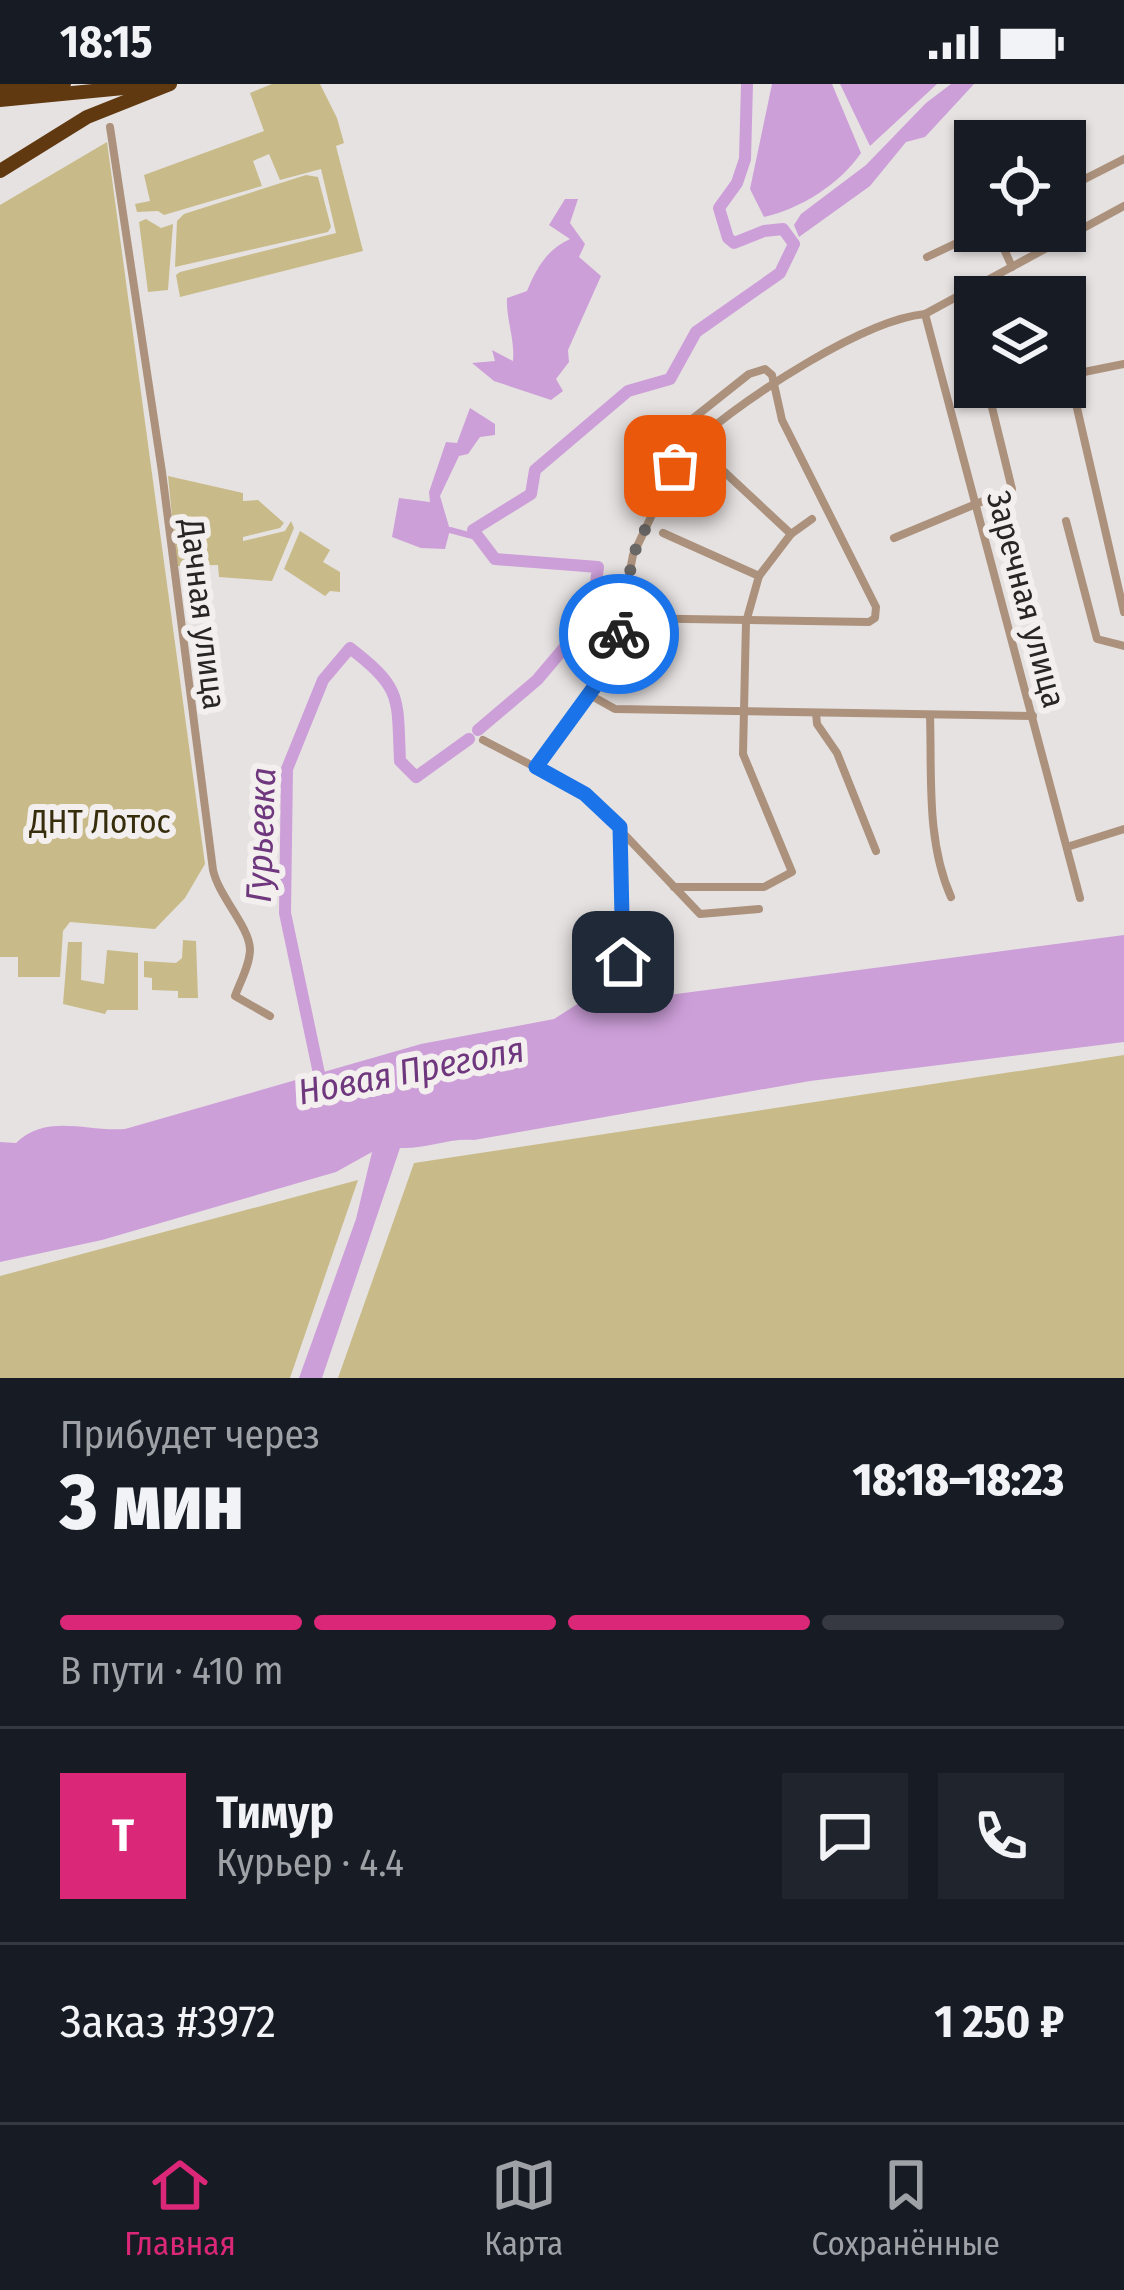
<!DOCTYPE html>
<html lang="ru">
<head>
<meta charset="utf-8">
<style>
	:root { --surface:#171b24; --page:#20242c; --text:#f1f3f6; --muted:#9ea1a6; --line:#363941; --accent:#db2777 }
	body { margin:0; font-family:"Fira Sans Condensed",sans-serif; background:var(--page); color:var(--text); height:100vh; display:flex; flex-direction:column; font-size:45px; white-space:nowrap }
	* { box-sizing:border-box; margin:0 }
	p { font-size:39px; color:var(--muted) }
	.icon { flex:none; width:66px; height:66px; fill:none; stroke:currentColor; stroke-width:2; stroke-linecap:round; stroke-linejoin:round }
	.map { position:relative; height:1294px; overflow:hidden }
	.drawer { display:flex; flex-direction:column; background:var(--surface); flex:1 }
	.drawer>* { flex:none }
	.fabs { position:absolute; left:954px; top:36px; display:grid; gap:24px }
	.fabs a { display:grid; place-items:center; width:132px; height:132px; border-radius:0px; background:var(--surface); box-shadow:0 3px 9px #0004; font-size:60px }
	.pin { position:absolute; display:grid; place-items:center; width:102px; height:102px; color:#fff; margin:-51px; border-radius:24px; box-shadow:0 6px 18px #0006 }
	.courier { position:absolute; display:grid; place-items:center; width:120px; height:120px; margin:-60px; border:9px solid #1a73e8; border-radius:50%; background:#fff; color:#222; box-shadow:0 3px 15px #0007 }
	.head em { font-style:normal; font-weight:800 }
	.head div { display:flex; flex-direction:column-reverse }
	.head { display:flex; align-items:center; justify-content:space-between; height:204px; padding:0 60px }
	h1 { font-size:78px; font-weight:800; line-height:90px }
	.bar { display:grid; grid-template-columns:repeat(4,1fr); gap:18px 12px; align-content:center; height:144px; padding:0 60px }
	.bar i { height:15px; border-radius:9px; background:var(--line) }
	.bar .active { background:var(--accent) }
	.bar p { grid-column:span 4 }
	.line { display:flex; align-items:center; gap:30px; padding:0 60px; border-top:3px solid var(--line) }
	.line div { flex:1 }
	.round { display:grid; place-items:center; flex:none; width:126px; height:126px; border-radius:0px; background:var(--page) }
	.status { display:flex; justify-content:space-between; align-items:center; height:84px; padding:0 60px; background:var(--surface); direction:ltr }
	.status svg { height:33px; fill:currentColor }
	.dock { display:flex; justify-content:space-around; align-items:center; height:168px; border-top:3px solid var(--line); background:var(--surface); font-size:33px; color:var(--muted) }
	.dock a { display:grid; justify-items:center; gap:6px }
	.dock .active { color:var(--accent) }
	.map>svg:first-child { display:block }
	.green { fill:#c8bb89 }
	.water { fill:#cd9fd9 }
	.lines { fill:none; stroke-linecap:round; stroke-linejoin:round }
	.canal { stroke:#cd9fd9; stroke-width:6 }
	.river { stroke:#cd9fd9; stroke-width:12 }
	.street { stroke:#ac927d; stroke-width:8 }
	.highway { stroke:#613911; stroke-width:14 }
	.done { stroke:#6a6767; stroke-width:12; stroke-dasharray:0 21.6 }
	.route { stroke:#1a73e8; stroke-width:15 }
	.labels { text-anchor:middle; stroke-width:12; stroke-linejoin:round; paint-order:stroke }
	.street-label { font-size:33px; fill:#272525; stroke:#f3efee }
	.park-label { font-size:33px; fill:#362d0c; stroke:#f3efee }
	.water-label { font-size:36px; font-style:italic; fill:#6f377d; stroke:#f3efee }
</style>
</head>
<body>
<div class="status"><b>18:15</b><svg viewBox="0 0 49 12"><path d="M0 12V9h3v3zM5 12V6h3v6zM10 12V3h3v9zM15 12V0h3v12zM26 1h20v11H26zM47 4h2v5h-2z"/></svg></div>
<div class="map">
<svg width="1124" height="1294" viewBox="0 0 1124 1294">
	<rect width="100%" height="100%" fill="#e6e2e1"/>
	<!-- green -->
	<g class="green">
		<path d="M272 0H320L337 34 344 59 336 62 363 167 180 213 176 191 180 188 336 149 321 85 280 96 269 70 253 77 262 102 164 131 158 127 137 128 135 120 150 117 144 91 264 47 250 9Z"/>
		<path d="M107 58 205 780 185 814 155 845 70 838 63 847 60 893H18V873H0V121Z"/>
		<path d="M306 91 318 93 331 143 328 148 175 183 177 137 184 130Z"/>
		<path d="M146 135 161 144 173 140 168 206 148 208 139 138Z"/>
		<path d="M168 392 243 409V417L258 416 284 439 280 444 243 453V457L285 447 291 437 294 444 272 497 219 493 218 481 177 482Z"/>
		<path d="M300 447 330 466 323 478 340 488V508L330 507 325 512 284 485Z"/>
		<path d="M183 856 196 857 198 914H178V907L152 906V894L144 893V877L176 879 182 874Z"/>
		<path d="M68 858H82L81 896 104 900 107 866 138 869V926H107L105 930 63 920Z"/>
		<path d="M1124 971V1294H338L414 1079Z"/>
		<path d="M358 1096 290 1294H0V1192Z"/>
	</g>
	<!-- water -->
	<g class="water">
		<path d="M772 0H832L861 69C840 100 800 125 764 133L750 105Z"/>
		<path d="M840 0H937L870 62Z"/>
		<path d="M951 0H974L925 53 906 58 870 102 799 153 794 141 801 130 866 81 926 19Z"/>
		<path d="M565 115H578L570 139 585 160 579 173 601 192 568 266 569 278 556 295 563 307 551 316 494 297 472 279 495 277 492 266 513 277C515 254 506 236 507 214L527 207C536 185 547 165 570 155L549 141Z"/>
		<path d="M470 324 495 340V351L480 353 468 370 459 372 440 412 450 446 445 465 421 464 392 453 399 414 430 418 429 408 446 358 457 359Z"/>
		<path d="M1124 851V958L810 997 474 1056C447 1054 427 1065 400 1064L322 1294H299L356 1135 372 1068 336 1088 102 1156 0 1178V1058L16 1059C47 1029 86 1048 125 1045L421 960 554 935 579 919 634 923 638 915Z"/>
	</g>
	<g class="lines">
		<!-- canal -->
		<path class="canal" d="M450 446 480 454"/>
		<!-- river -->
		<g class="river">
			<path d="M478 646 537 596 592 531 598 483 495 475 473 446 531 410 535 386 628 307 670 295 696 248 780 189 794 160 783 145 764 147 734 159 728 154 719 124 737 99 745 75 747 0"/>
			<path d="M321 999 285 829 287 685 323 596 350 564C403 605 397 613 400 677L416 693 469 655"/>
		</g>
		<!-- street -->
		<g class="street">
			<path d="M110 43 162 388 213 786C219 813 249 842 250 865 250 881 240 898 235 912L270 932"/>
			<path d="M1065 105 1124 75"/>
			<path d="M996 147 1012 183"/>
			<path d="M927 173 982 147"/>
			<path d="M925 230 1080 814"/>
			<path d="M1124 280 1079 289 1071 298 1124 528"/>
			<path d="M1066 437 1097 555 1124 562"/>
			<path d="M663 449 759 492"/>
			<path d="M791 450 703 368 702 352C751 311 863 236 925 230L1124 122"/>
			<path d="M894 454 1012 405 987 303"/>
			<path d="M590 611 615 625 1033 632"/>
			<path d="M816 629 817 640 837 669 876 767"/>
			<path d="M930 631C932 691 926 757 951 813"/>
			<path d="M483 656 585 709 700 830 759 825"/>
			<path d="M536 683 590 611 614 569 633 471 675 382 671 365 676 348 749 290 765 285 772 291 782 336 876 523 875 534 869 538 622 534"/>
			<path d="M619 745 623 878"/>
			<path d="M1067 763 1124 745"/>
			<path d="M674 803H764L792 788 743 670 746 538 759 492 791 450 812 435"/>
		</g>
		<!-- highway -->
		<g class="highway">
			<path d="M0 3 64 0"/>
			<path d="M0 16 144 2"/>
			<path d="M0 87 87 33 170 0"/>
		</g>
	</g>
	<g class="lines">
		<!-- done -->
		<path class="done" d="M619 550 633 471 675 382"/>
		<!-- route -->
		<path class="route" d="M619 550 606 587 536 683 585 710 620 743 623 878"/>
	</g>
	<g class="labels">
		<!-- street labels -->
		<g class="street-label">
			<text transform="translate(1027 515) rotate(75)" y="12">Заречная улица</text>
			<text transform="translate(204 530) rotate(83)" y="12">Дачная улица</text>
		</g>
		<!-- park labels -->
		<g class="park-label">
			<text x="100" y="749">ДНТ Лотос</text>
		</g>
		<!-- water labels -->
		<g class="water-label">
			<text transform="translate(260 751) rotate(-88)" y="13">Гурьевка</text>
			<text transform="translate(411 986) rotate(-11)" y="13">Новая Преголя</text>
		</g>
	</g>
</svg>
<div class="fabs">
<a><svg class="icon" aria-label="locate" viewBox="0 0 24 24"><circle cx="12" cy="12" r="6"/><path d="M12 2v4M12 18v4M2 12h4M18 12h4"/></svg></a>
<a><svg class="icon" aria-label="layers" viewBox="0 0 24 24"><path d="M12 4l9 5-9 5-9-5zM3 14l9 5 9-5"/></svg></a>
</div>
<div class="pin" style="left:675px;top:382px;background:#ea580c"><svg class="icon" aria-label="bag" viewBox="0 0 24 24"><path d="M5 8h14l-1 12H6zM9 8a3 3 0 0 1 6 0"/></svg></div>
<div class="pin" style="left:623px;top:878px;background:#1f2937"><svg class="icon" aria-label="home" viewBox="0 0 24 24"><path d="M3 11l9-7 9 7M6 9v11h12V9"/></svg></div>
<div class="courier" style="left:619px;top:550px"><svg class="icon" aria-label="bike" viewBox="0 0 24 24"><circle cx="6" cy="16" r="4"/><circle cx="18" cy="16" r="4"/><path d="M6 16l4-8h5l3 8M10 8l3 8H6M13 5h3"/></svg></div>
</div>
<section class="drawer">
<div class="head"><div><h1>3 мин</h1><p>Прибудет через</p></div><em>18:18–18:23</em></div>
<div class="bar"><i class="active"></i><i class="active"></i><i class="active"></i><i></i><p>В пути · 410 m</p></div>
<div class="line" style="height:216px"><b class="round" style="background:var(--accent);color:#fff">Т</b><div><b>Тимур</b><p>Курьер · 4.4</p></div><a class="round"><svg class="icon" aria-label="chat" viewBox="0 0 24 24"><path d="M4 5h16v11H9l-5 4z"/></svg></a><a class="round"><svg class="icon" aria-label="phone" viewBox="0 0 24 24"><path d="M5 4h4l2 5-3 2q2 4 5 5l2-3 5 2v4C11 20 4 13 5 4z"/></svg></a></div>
<div class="line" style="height:156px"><div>Заказ #3972</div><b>1 250 ₽</b></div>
</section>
<nav class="dock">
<a class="active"><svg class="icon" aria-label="home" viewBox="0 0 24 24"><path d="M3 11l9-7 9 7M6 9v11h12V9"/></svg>Главная</a>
<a><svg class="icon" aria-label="map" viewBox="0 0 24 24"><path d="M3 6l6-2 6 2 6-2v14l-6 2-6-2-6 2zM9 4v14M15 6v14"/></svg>Карта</a>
<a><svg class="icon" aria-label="saved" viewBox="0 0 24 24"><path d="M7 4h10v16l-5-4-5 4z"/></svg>Сохранённые</a>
</nav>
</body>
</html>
